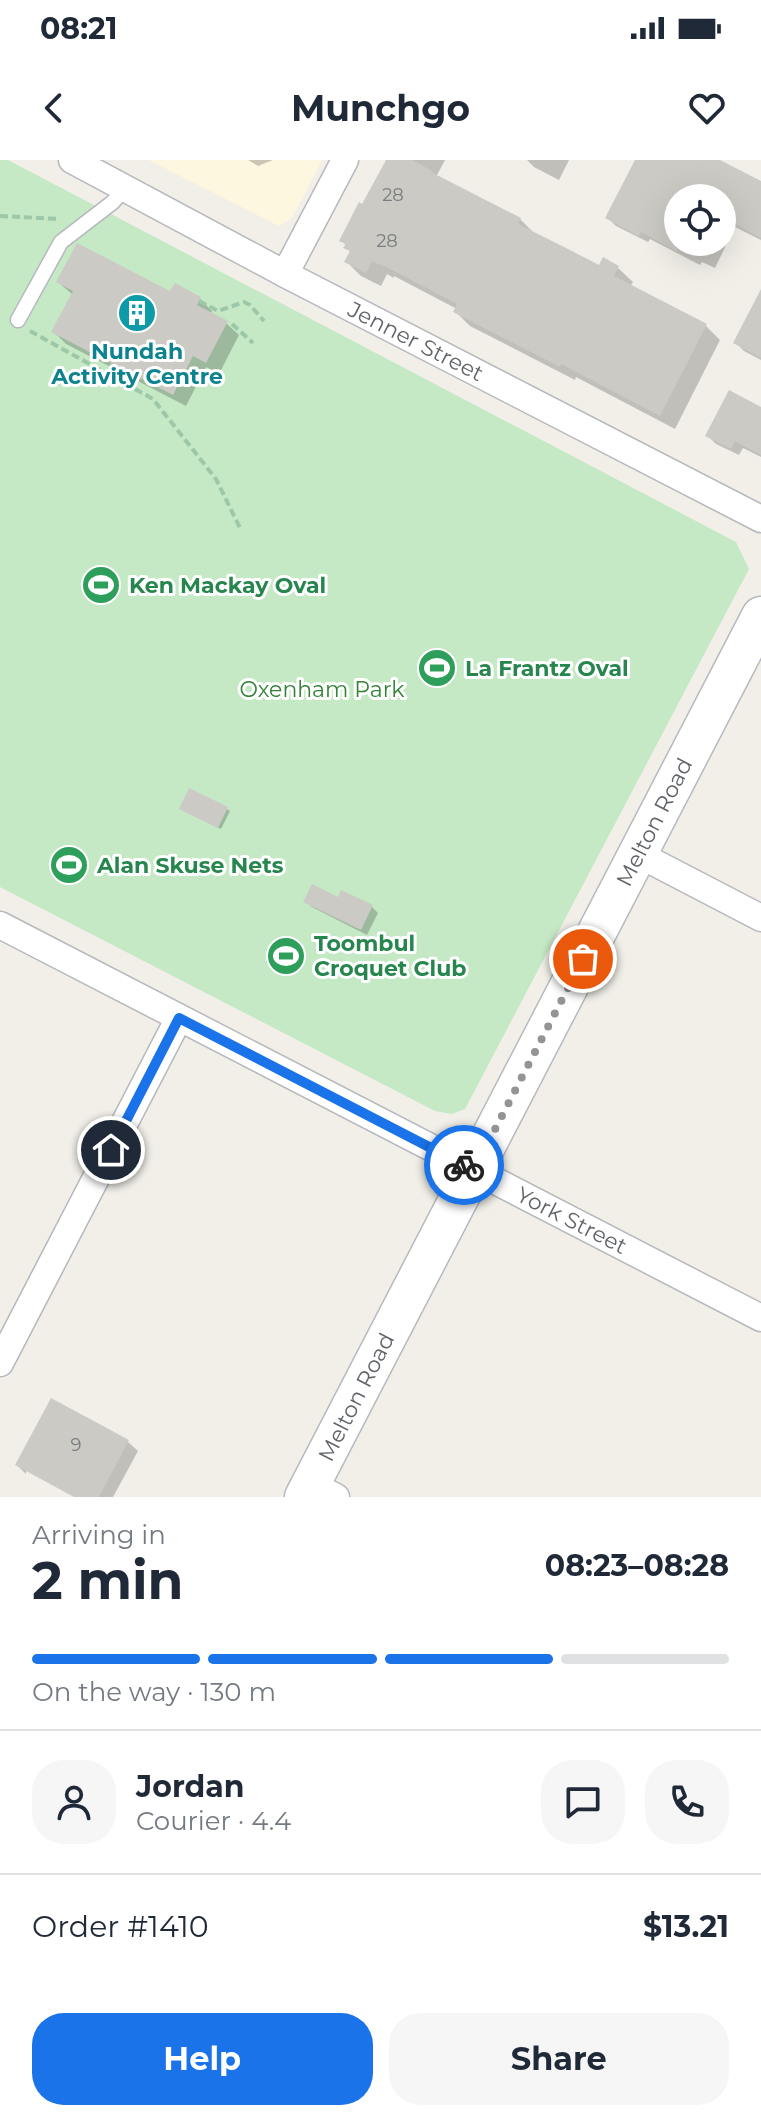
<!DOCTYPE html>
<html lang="en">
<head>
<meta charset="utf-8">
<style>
	:root { --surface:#fff; --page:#f6f6f7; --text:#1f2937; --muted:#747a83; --line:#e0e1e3; --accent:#1a73e8 }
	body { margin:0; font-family:Montserrat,sans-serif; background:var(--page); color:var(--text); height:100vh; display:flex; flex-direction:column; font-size:30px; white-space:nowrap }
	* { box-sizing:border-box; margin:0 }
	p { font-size:26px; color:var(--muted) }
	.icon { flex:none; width:44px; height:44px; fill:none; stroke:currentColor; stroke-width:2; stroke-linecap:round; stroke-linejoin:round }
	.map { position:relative; height:1337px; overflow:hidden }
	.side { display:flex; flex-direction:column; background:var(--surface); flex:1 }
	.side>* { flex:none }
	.buttons { position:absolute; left:664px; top:24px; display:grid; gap:16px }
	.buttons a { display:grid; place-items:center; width:72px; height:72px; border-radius:50%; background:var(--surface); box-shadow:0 8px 32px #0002; font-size:40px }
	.pin { position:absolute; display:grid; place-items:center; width:68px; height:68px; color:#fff; margin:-34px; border:4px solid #fff; border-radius:50%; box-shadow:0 2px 8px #0007 }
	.courier { position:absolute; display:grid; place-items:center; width:80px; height:80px; margin:-40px; border:6px solid #1a73e8; border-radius:50%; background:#fff; color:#222; box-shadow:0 2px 10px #0007 }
	.overview em { font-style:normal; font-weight:700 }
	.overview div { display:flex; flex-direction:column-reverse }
	.overview { display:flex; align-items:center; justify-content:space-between; height:136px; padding:0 32px }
	h1 { font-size:52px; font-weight:700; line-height:60px }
	.bar { display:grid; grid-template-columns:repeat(4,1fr); gap:12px 8px; align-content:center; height:96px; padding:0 32px }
	.bar i { height:10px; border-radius:6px; background:var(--line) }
	.bar .current { background:var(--accent) }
	.bar p { grid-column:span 4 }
	.line { display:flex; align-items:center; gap:20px; padding:0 32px; border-top:2px solid var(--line) }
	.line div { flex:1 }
	.round { display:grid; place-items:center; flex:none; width:84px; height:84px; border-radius:32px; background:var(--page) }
	.action { display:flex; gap:16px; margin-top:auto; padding:16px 32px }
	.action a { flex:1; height:92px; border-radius:32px; background:var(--accent); color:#fff; font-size:32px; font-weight:700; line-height:92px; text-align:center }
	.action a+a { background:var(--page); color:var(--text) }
	.status { display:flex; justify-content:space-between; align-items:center; height:56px; padding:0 40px; background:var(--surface); direction:ltr }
	.status svg { height:22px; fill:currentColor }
	header { display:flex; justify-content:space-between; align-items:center; height:104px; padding:0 32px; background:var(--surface); font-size:36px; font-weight:700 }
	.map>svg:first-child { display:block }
	.commercial { fill:#fef7e0 }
	.green { fill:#c5e8c5 }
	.shadow { fill:#0003; fill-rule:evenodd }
	.building { fill:#cccac5 }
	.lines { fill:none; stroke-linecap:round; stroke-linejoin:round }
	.lane-casing { stroke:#b5b8bc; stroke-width:17 }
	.street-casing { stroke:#b5b8bc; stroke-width:29 }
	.secondary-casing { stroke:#b6babf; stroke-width:41 }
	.path { stroke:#9cc7a9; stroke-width:4; stroke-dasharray:8 4; stroke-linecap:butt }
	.lane { stroke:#fff; stroke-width:14 }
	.street { stroke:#fff; stroke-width:26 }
	.secondary { stroke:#fff; stroke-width:38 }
	.done { stroke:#929495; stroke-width:8; stroke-dasharray:0 14.4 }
	.route { stroke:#1a73e8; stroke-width:10 }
	.labels { text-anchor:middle; stroke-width:6; stroke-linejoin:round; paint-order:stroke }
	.number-label { font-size:18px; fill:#7a7d7f }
	.street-label { font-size:22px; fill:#5f6368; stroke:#fff }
	.culture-label { font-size:22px; font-weight:bold; fill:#0d838f; stroke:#fff }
	.leisure-label { font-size:22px; font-weight:bold; fill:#27864d; stroke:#fff; text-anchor:start }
	.park-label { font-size:22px; fill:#348238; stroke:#fff }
</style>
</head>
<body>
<div class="status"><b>08:21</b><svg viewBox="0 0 49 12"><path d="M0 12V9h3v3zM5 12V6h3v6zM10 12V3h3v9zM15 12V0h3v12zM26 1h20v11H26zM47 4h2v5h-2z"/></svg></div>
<header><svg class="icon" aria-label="back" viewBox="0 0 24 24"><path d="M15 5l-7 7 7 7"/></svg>Munchgo<svg class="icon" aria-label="heart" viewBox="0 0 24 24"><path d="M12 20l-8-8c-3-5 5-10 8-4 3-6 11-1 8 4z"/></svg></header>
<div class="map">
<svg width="761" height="1337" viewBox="0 0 761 1337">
	<rect width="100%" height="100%" fill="#f1efe8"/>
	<!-- commercial -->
	<path class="commercial" d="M149 0H322L292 58 279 66Z"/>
	<!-- green -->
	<path class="green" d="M0 0H8L736 382 749 409 465 949 452 954 435 951 0 727Z"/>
	<!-- shadow -->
	<g class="shadow">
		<path d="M248 0H273L258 6Z"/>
		<path d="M388 0H445L436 17 520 59 534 73 600 107 604 100 618 108 633 122 630 127 706 166 720 180 675 269 576 217 575 220 470 166 456 152 457 149 394 116V118L387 114 381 126 361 116 347 102 351 93 342 80 363 47Z"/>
		<path d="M527 0H569L559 20 534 7Z"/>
		<path d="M637 0H715L761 25V80L735 67 715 108 702 102 700 105 650 79 648 82 616 66 608 58ZM678 38H722V82H678Z"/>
		<path d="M58 122 200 139 212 151 210 154 226 163 239 175 219 214 206 207 186 246 66 184 54 172 73 135Z"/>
		<path d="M761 161V200L744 191 736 183Z"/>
		<path d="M761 249V297L743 288 739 295 716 284 708 276Z"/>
		<path d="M227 649 230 651 221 669 184 651Z"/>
		<path d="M339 740 372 747 378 753 367 775 312 747 305 741Z"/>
		<path d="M51 1241 128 1282 138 1291 113 1337H75L26 1309V1314L17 1305Z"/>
	</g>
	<!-- building -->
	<g class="building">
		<path d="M386 0H412L432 11 431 12 521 58 518 64 568 89 599 105 603 97 619 106 614 116 707 164 660 256 561 204 560 207 453 152 457 144 379 103V105L372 101 366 113 344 102 350 91 343 88 346 84 339 81 359 42 362 44Z"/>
		<path d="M635 0H720L761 21V78L722 57V38H678V92L641 72 639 76 605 58Z"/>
		<path d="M77 83 170 131 175 123 201 137 197 145 228 161 206 203 193 196 173 235 51 172 73 131 56 122Z"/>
		<path d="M761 129V198L733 183Z"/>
		<path d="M729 230 761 247V295L735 281 731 289 705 276Z"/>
		<path d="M189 628 228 647 218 668 179 649Z"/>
		<path d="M312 724 338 737 341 730 373 745 361 770 303 742Z"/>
		<path d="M51 1238 129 1280 99 1337H74L15 1305Z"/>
	</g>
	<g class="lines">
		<!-- lane casing -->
		<g class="lane-casing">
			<path id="lane" d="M18 160 61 82 113 42 125 28"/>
		</g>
		<!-- street casing -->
		<g class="street-casing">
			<g id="street">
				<path d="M72 0 287 115 761 359"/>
				<path d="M285 114 345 0"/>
				<path d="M638 694 761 758"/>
				<path d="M0 765 761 1158"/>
				<path d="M0 1203 179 858"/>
				<path d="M311 1324 336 1337"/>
			</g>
		</g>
		<!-- secondary casing -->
		<g class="secondary-casing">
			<path id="secondary" d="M304 1337 761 456"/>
		</g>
		<!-- path -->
		<g class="path">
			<path d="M0 56 59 59"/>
			<path d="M199 141 218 151 244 142 250 145 264 161"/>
			<path d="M232 164 253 183"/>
			<path d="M30 171 153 239 216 319 240 368"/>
		</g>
		<!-- lane -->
		<use href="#lane" class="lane"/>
		<!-- street -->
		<use href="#street" class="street"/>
		<!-- secondary -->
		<use href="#secondary" class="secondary"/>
	</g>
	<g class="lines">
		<!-- done -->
		<path class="done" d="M464 1005 474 1010 583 799"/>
		<!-- route -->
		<path class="route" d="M111 990 179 858 464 1005"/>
	</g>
	<!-- icons -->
	<defs>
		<g id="building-disc" transform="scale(2)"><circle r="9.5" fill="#0f9aa8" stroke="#fff"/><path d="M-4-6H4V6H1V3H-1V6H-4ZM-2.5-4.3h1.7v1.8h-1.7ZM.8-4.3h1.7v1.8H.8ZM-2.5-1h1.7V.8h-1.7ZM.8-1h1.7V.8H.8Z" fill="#fff"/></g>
		<g id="stadium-disc" transform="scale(2)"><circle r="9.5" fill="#2e9e5b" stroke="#fff"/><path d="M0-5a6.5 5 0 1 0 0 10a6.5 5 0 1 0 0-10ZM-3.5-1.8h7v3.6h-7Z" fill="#fff"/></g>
	</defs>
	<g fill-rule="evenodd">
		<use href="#building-disc" x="137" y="153"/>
		<use href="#stadium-disc" x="101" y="425"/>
		<use href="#stadium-disc" x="437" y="508"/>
		<use href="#stadium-disc" x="69" y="705"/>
		<use href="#stadium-disc" x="286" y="796"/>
	</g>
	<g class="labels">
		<!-- number labels -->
		<g class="number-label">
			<text x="393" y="41">28</text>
			<text x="387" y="87">28</text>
			<text x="76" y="1291">9</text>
		</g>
		<!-- street labels -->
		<g class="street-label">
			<text transform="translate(416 181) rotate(27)" y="8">Jenner Street</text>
			<text transform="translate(654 662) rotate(-63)" y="8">Melton Road</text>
			<text transform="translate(572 1060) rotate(27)" y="8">York Street</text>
			<text transform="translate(356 1237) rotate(-63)" y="8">Melton Road</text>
		</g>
		<!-- culture labels -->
		<g class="culture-label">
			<text x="137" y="199">Nundah<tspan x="137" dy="25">Activity Centre</tspan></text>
		</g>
		<!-- leisure labels -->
		<g class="leisure-label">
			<text x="129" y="433">Ken Mackay Oval</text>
			<text x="465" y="516">La Frantz Oval</text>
			<text x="97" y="713">Alan Skuse Nets</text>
			<text x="314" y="791">Toombul<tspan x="314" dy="25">Croquet Club</tspan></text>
		</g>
		<!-- park labels -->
		<g class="park-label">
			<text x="322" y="537">Oxenham Park</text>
		</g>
	</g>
</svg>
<div class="buttons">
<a><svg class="icon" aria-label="locate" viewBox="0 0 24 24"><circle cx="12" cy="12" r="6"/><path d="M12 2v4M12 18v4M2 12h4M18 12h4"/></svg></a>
</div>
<div class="pin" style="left:583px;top:799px;background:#ea580c"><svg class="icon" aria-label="bag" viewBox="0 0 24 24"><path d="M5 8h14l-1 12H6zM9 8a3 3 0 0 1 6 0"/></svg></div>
<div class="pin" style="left:111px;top:990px;background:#1f2937"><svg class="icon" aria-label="home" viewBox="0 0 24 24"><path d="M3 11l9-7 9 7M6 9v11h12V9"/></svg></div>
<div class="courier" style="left:464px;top:1005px"><svg class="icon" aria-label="bike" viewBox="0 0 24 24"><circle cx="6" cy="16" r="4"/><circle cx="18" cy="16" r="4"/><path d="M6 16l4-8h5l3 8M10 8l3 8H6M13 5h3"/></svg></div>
</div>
<section class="side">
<div class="overview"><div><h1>2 min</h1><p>Arriving in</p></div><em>08:23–08:28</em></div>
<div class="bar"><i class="current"></i><i class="current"></i><i class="current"></i><i></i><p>On the way · 130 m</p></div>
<div class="line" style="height:144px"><a class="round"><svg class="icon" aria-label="person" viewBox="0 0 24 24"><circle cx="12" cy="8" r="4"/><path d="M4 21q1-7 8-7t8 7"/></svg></a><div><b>Jordan</b><p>Courier · 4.4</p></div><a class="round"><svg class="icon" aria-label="chat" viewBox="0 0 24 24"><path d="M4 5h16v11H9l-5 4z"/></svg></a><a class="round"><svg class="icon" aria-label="phone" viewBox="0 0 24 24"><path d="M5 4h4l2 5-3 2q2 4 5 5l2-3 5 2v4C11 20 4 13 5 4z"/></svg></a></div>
<div class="line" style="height:104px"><div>Order #1410</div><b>$13.21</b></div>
<div class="action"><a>Help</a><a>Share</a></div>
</section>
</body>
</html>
